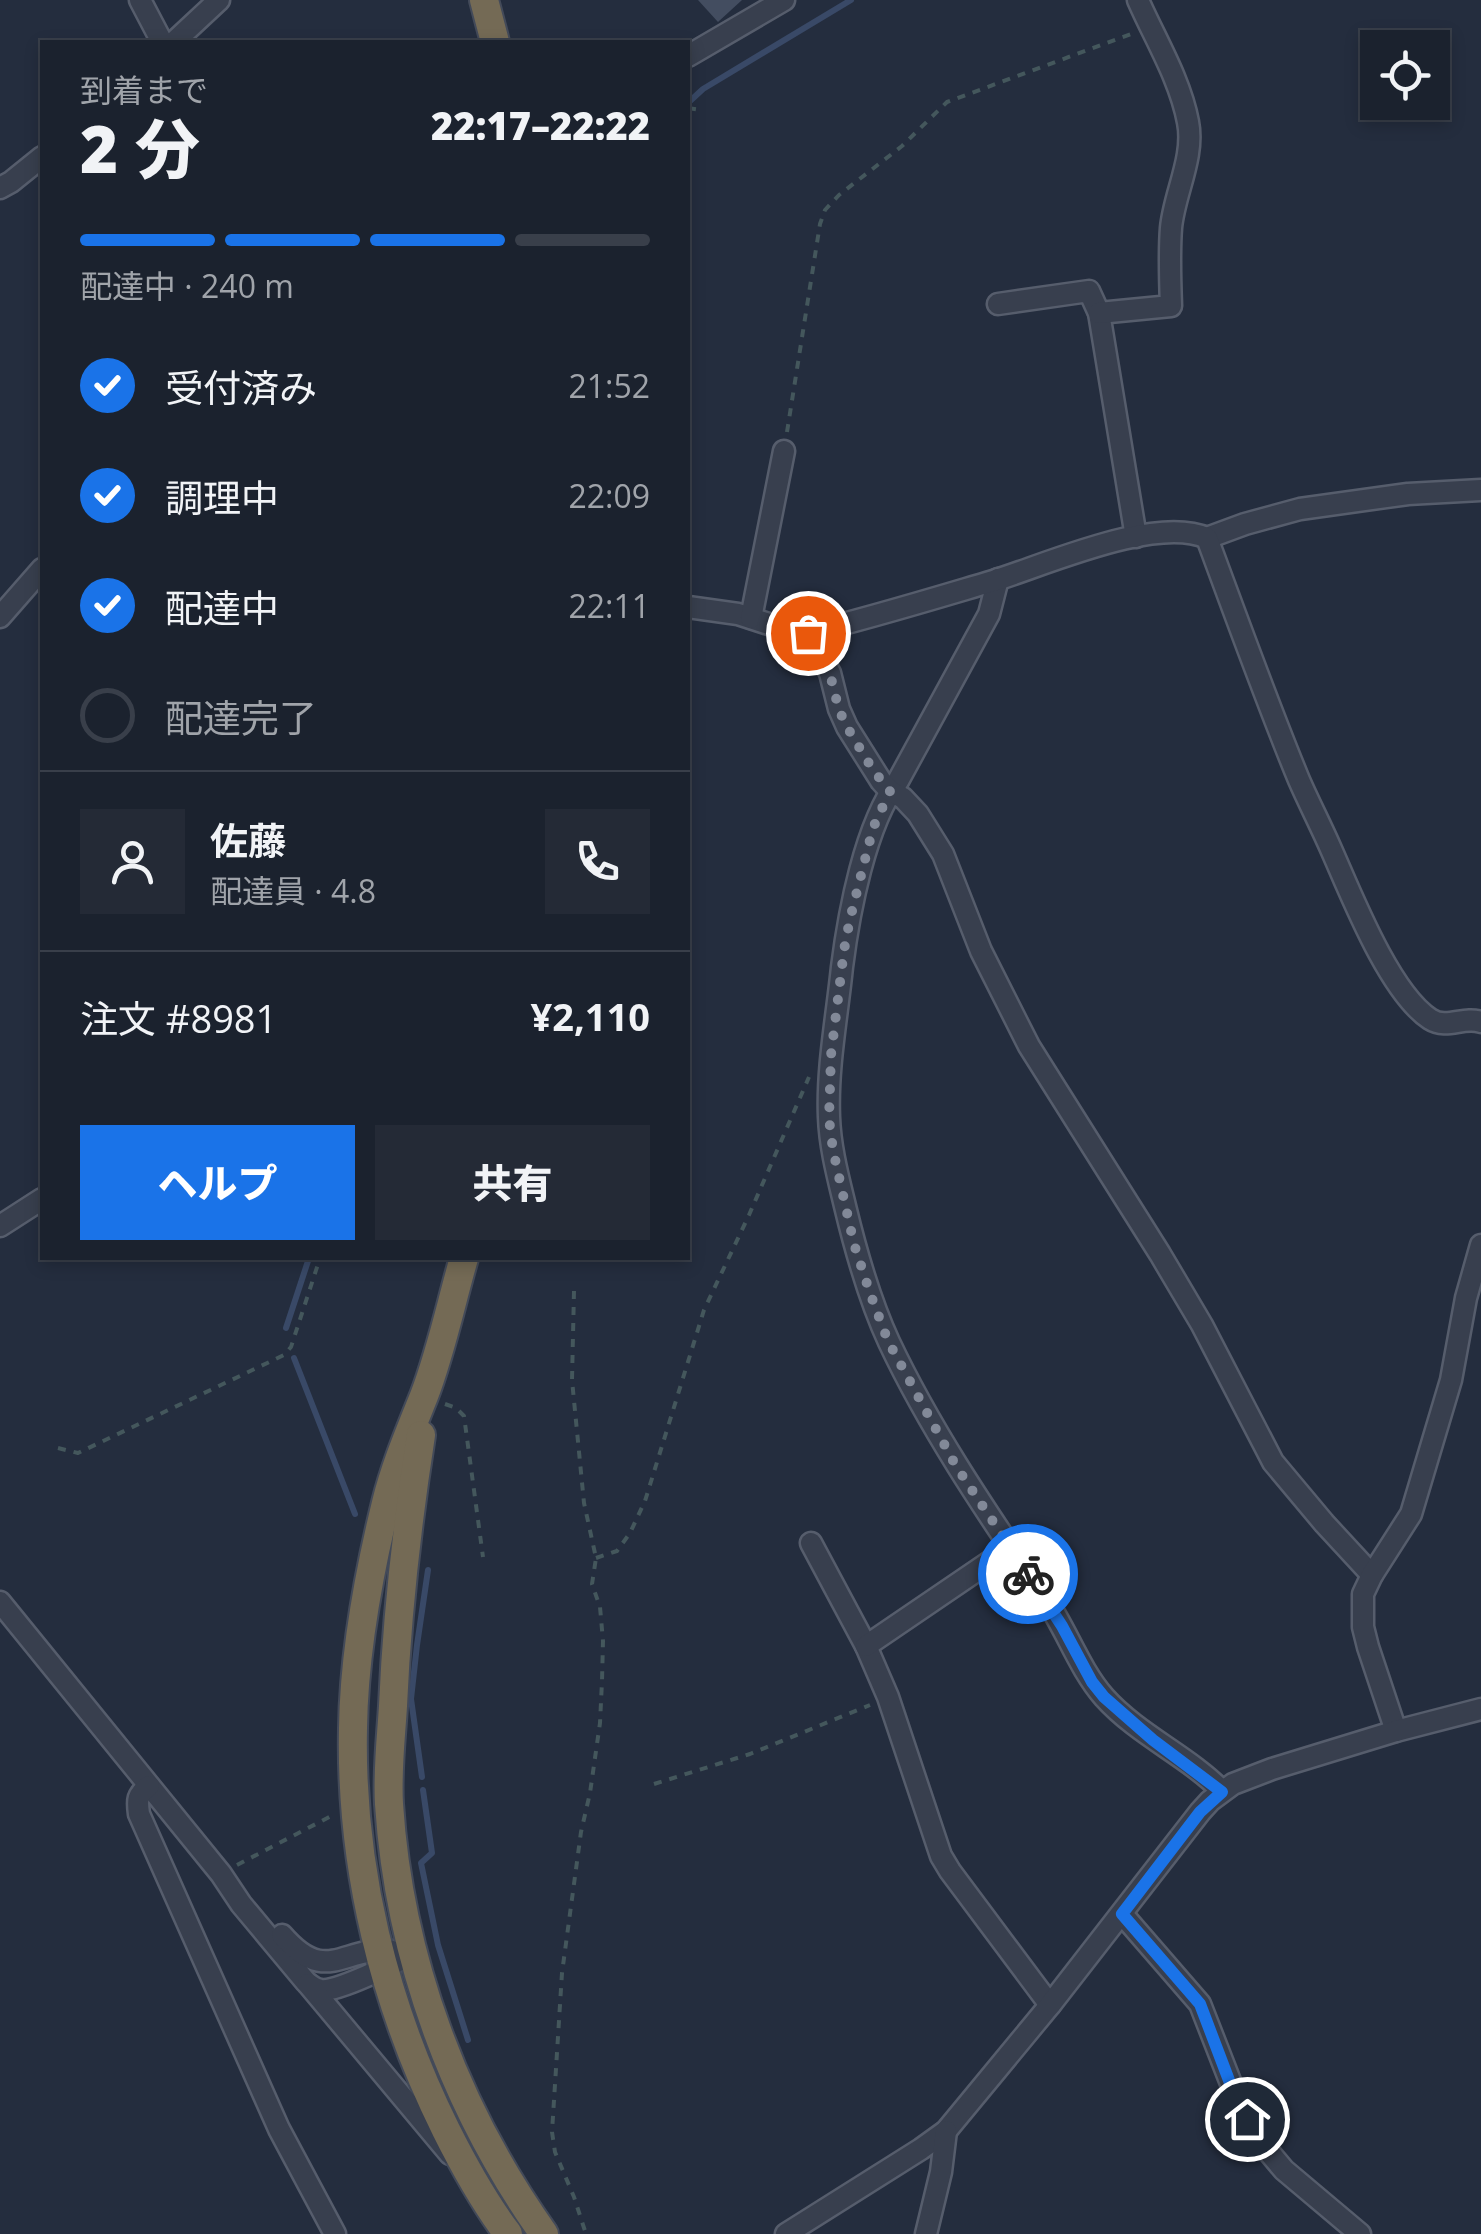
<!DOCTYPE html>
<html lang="ja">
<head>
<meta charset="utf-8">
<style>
	:root { --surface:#1b222e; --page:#242a36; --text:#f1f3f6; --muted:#a0a4aa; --line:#393f4a; --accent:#1a73e8 }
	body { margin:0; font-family:"Open Sans","Noto Sans JP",sans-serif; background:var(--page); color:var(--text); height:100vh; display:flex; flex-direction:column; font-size:38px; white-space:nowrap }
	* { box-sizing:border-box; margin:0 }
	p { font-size:32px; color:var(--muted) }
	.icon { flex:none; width:55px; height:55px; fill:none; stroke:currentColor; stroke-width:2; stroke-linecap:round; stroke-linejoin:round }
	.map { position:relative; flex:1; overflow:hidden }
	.side { position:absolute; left:40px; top:40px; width:650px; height:1220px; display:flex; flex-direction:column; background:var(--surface); border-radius:0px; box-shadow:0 5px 15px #0003,0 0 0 2px var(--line) }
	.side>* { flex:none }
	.tools { position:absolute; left:1360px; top:30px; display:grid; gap:20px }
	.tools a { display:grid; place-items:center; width:90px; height:90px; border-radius:0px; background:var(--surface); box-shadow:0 5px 15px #0003,0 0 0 2px var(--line); font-size:50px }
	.pin { position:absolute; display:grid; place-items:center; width:85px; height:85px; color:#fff; margin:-42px; border:5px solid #fff; border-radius:50%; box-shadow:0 2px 10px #0007 }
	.courier { position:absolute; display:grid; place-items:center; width:100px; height:100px; margin:-50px; border:8px solid #1a73e8; border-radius:50%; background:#fff; color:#222; box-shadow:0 2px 12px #0007 }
	.overview em { font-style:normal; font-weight:800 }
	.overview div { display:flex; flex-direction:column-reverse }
	.overview { display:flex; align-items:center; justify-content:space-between; height:170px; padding:0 40px }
	h1 { font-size:65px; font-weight:800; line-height:75px }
	.bar { display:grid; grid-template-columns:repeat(4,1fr); gap:15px 10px; align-content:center; height:120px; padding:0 40px }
	.bar i { height:12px; border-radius:8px; background:var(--line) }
	.bar .selected { background:var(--accent) }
	.bar p { grid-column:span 4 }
	.line { display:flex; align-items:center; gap:25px; padding:0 40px; border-top:2px solid var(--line) }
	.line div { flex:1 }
	.round { display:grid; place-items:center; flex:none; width:105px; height:105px; border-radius:0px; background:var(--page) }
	ol { padding:0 40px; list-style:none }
	li { display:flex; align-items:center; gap:30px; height:110px }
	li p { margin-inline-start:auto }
	li .icon { padding:10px; border-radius:50%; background:var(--accent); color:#fff; stroke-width:4 }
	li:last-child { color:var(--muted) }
	li i { width:55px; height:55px; border:5px solid var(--line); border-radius:50% }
	.cta { display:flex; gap:20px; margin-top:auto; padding:20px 40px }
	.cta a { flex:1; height:115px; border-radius:0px; background:var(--accent); color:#fff; font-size:40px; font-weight:800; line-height:115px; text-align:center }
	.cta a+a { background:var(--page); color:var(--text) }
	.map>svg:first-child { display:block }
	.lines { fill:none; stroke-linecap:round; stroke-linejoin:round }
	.stream { stroke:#394967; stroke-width:6 }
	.building { fill:#434d60 }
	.minor-casing { stroke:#565d6c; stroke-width:25 }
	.highway-casing { stroke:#434a59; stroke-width:32 }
	.path { stroke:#44575c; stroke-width:4; stroke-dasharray:8 8; stroke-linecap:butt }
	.minor { stroke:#383f4e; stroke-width:20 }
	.highway { stroke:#746a55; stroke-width:28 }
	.done { stroke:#828998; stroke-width:10; stroke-dasharray:0 18 }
	.route { stroke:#1a73e8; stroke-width:12 }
</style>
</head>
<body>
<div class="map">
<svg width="1481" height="2234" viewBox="0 0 1481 2234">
	<rect width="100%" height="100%" fill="#242d3e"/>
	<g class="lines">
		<!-- stream -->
		<g class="stream">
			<path d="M690 101 703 89 851 0"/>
			<path d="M688 130 689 114"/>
			<path d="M286 1328 309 1258"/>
			<path d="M294 1358 355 1514"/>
			<path d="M422 1777 411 1699 417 1645 428 1570"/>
			<path d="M423 1790 432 1853 421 1863 438 1945 468 2040"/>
		</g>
	</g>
	<!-- building -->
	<path class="building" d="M698 0H742L718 22Z"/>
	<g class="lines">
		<!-- minor casing -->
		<g class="minor-casing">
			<g id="minor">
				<path d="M140 0 162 42"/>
				<path d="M174 42 219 0"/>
				<path d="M688 56 784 0"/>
				<path d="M0 188 11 182 42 157"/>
				<path d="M998 304 1089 291 1099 313 1136 537"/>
				<path d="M1099 313 1171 306C1170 280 1169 254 1171 228 1174 194 1195 157 1188 122 1180 79 1155 39 1138 0"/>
				<path d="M1207 538 1245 524 1300 509 1408 494 1481 490"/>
				<path d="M998 579 989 614 898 781C865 825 849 912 842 967 837 1017 827 1067 829 1117 830 1147 838 1177 845 1206 856 1252 869 1299 889 1342 932 1433 990 1517 1046 1600 1067 1631 1079 1668 1104 1697 1138 1735 1188 1756 1222 1791"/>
				<path d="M688 607 738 614 790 631 808 633C870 618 932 599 993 581 1045 565 1156 515 1207 538 1237 619 1266 700 1299 780 1309 803 1321 826 1331 849 1351 894 1389 992 1430 1019 1447 1030 1463 1016 1481 1022"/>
				<path d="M0 617 42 569"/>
				<path d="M751 618 784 451"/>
				<path d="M808 633 830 673 839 709 847 727 881 781 890 791 903 798 918 814 943 854 981 951 1029 1046 1160 1254 1202 1325 1273 1462 1324 1523 1372 1575"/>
				<path d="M0 1226 42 1199"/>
				<path d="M811 1543 866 1646 888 1697 941 1856 950 1871 1050 2005"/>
				<path d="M0 1602 221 1874 241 1904 306 1982C312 1986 314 1989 321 1990 338 1992 397 1962 414 1953"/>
				<path d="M866 1646 1010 1548"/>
				<path d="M1396 1731 1368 1647 1363 1627V1594L1372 1575 1411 1514 1451 1380 1466 1298 1481 1245"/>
				<path d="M149 1786C137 1795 137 1800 139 1814L279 2129 335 2234"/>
				<path d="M1122 1914 1200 2004 1239 2104 1263 2145 1284 2170 1360 2234"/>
				<path d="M282 1935C327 1987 343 1945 392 1951"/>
				<path d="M308 1984 450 2154"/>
				<path d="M786 2234 921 2149 946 2131 1050 2005 1200 1812 1210 1801 1233 1784 1272 1769 1396 1731 1481 1709"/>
				<path d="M926 2234 941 2172 946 2131"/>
			</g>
		</g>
		<!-- highway casing -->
		<g class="highway-casing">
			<g id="highway">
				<path d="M484 0 495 42"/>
				<path d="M464 1258C451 1303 441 1352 424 1396 410 1431 395 1466 386 1503 368 1577 354 1652 353 1728 350 1867 384 2005 446 2130 464 2166 484 2202 508 2234"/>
				<path d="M421 1435C407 1525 397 1614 393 1706 391 1739 387 1771 389 1804 399 1958 455 2109 544 2234"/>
			</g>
		</g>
		<!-- path -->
		<g class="path">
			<path d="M688 108 701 110"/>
			<path d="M787 432 820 224 825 210 839 195 902 146 947 102 1131 34"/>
			<path d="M574 1291 572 1380 584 1503 596 1558 592 1584 600 1607 603 1641 602 1681 600 1723 590 1793 581 1832 562 1973 552 2132 555 2152 574 2197 586 2234"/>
			<path d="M445 1404 456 1408 464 1416 483 1557"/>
			<path d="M58 1448 78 1453 284 1355 291 1347 320 1258"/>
			<path d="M596 1558 617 1551 630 1533 645 1501 704 1310 749 1215 809 1077"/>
			<path d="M654 1784 750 1754 870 1705"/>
			<path d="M237 1865 335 1814"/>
		</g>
		<!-- minor -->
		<use href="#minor" class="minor"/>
		<!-- highway -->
		<use href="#highway" class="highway"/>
	</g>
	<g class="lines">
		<!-- done -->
		<path class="done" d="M808 633 830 674 839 710 847 727 873 770 890 791 873 828 850 919 844 950 831 1055 829 1119 833 1150 854 1244 870 1293 888 1341 956 1466 1028 1574"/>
		<!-- route -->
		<path class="route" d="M1028 1574 1062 1626 1092 1682 1104 1697 1153 1740 1222 1792 1200 1812 1122 1914 1200 2004 1238 2104 1247 2119"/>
	</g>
</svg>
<div class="tools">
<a><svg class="icon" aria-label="locate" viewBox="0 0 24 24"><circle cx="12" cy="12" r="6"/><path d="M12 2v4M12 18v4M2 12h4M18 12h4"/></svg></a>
</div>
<div class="pin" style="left:808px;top:633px;background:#ea580c"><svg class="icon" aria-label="bag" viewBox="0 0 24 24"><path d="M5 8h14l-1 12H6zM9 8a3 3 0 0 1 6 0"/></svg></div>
<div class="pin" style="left:1247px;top:2119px;background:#1f2937"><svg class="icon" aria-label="home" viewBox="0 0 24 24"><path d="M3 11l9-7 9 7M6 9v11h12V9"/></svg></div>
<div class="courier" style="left:1028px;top:1574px"><svg class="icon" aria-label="bike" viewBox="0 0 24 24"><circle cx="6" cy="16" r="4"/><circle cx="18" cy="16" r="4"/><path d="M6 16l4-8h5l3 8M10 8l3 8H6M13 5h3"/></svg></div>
<section class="side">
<div class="overview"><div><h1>2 分</h1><p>到着まで</p></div><em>22:17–22:22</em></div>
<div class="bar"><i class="selected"></i><i class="selected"></i><i class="selected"></i><i></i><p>配達中 · 240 m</p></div>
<ol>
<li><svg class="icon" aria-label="check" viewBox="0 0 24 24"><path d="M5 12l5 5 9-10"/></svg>受付済み<p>21:52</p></li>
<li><svg class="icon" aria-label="check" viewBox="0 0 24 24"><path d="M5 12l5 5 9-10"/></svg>調理中<p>22:09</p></li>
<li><svg class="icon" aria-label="check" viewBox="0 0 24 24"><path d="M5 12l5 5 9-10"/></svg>配達中<p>22:11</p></li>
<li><i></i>配達完了</li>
</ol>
<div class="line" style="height:180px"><a class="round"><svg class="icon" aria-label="person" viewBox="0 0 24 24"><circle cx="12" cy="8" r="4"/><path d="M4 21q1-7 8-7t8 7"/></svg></a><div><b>佐藤</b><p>配達員 · 4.8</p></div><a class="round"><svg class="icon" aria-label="phone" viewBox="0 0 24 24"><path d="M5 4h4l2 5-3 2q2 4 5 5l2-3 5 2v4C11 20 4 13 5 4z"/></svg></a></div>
<div class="line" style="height:130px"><div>注文 #8981</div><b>¥2,110</b></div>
<div class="cta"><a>ヘルプ</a><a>共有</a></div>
</section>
</div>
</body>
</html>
